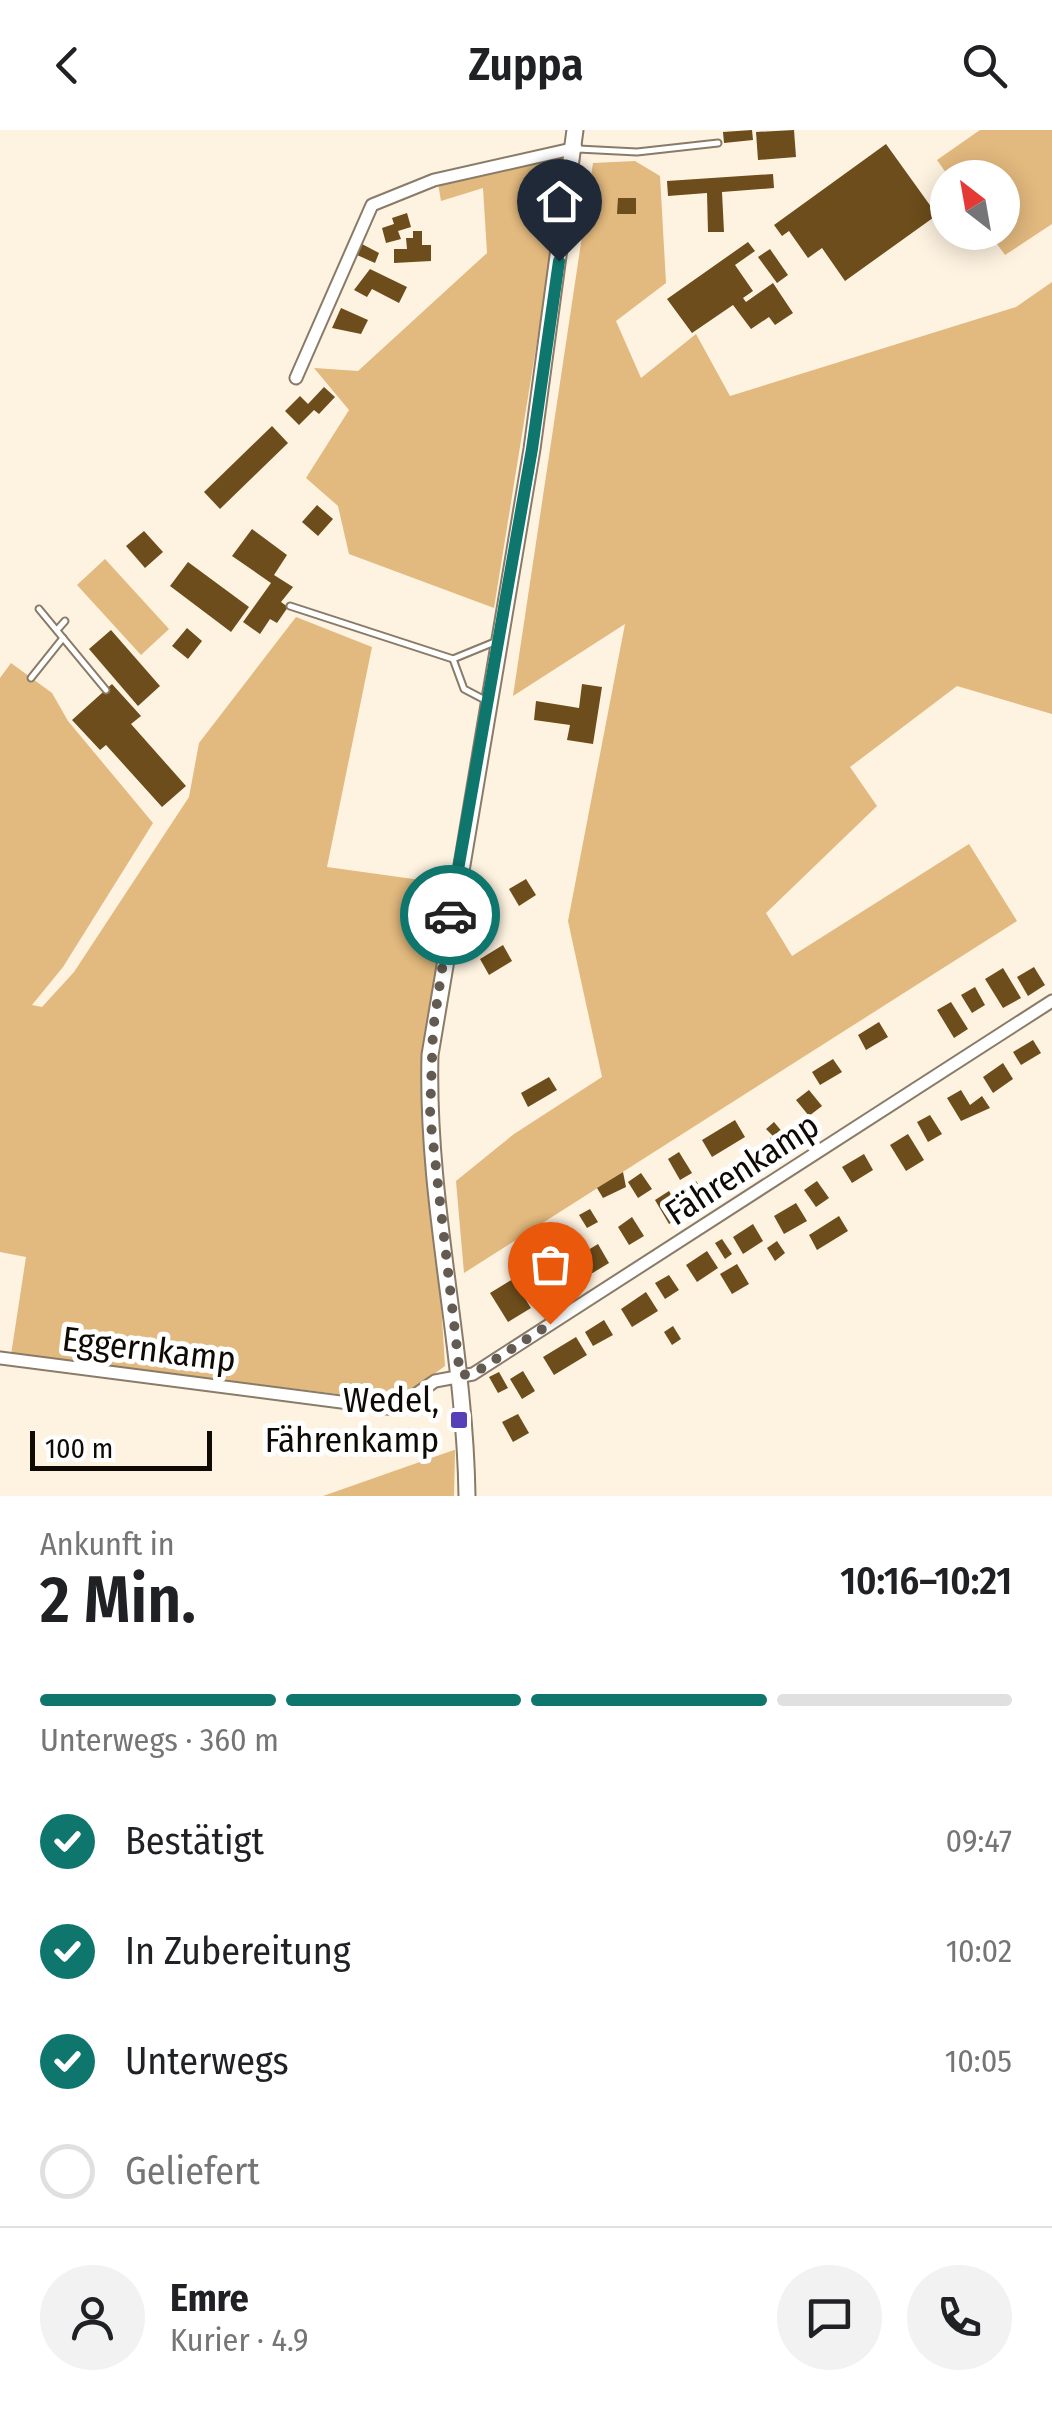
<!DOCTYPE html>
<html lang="de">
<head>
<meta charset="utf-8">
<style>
	:root { --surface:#fff; --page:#f2f2f2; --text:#202124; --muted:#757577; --line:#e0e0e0; --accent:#0f766e }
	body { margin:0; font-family:"Fira Sans Condensed",sans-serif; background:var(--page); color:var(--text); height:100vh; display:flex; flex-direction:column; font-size:38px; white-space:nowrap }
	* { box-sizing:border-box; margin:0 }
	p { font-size:32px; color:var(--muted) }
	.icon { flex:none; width:55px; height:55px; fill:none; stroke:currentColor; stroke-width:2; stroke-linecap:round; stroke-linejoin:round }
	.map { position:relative; height:1366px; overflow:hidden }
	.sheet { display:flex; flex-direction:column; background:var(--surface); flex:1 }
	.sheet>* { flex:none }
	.needle { width:65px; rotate:329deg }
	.controls { position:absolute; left:930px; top:30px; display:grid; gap:20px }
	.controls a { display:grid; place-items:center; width:90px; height:90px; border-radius:50%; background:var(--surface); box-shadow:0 5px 25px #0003; font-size:50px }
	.scale { position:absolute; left:30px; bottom:25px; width:182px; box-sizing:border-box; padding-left:10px; border:5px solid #0f0a04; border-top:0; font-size:28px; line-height:35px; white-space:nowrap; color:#0f0a04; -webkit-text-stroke:8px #fff; paint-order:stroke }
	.pin { position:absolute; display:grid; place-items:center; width:85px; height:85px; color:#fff; margin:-102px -42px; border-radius:50% 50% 50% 0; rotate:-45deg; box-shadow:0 0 10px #0007 }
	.pin .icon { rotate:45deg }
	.courier { position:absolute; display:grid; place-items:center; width:100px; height:100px; margin:-50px; border:8px solid #0f766e; border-radius:50%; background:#fff; color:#222; box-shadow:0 2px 12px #0007 }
	.headline em { font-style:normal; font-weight:600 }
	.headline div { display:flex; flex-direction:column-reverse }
	.headline { display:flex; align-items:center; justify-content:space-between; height:170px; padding:0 40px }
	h1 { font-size:65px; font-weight:600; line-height:75px }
	.bar { display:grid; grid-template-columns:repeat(4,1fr); gap:15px 10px; align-content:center; height:120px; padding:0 40px }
	.bar i { height:12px; border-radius:8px; background:var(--line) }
	.bar .current { background:var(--accent) }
	.bar p { grid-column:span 4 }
	.line { display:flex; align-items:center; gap:25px; padding:0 40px; border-top:2px solid var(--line) }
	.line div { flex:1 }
	.round { display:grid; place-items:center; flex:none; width:105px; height:105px; border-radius:52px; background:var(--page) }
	ol { padding:0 40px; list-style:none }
	li { display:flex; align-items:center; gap:30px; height:110px }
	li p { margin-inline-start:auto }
	li .icon { padding:10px; border-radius:50%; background:var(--accent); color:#fff; stroke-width:4 }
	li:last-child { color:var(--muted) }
	li i { width:55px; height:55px; border:5px solid var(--line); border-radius:50% }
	header { display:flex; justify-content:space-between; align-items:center; height:130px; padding:0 40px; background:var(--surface); font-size:45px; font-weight:600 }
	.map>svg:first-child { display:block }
	.green { fill:#e2b97e }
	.building { fill:#6c4d1b }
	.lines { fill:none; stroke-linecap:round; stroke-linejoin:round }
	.service-casing { stroke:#897b67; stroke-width:9 }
	.minor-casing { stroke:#897b67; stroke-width:15 }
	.secondary-casing { stroke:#897b67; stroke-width:19 }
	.service { stroke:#fff; stroke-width:5 }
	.minor { stroke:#fff; stroke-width:11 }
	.secondary { stroke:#fff; stroke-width:15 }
	.done { stroke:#635b51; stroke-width:10; stroke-dasharray:0 18 }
	.route { stroke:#0f766e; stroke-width:12 }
	.poi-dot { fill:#573fb7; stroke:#fff; stroke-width:4 }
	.labels { text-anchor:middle; stroke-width:10; stroke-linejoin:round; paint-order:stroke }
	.street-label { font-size:35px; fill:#0f0a04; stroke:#fff }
	.poi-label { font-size:35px; fill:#0f0a04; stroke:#fff; text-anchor:end }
</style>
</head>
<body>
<header><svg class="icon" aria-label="back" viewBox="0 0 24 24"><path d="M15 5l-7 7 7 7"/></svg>Zuppa<svg class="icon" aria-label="search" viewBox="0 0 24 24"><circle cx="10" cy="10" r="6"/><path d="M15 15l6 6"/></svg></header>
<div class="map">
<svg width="1052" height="1366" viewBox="0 0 1052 1366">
	<rect width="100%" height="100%" fill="#fef2e0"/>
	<!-- green -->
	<g class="green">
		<path d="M980 0H1052V94L1005 125 989 103 1002 102V48L949 47 937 30Z"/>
		<path d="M568 19 494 478 349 424 338 376 306 348 349 280 314 238 358 241 487 123 483 58 441 71 438 53Z"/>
		<path d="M635 31 660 46 666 153 616 191 641 248 696 204 730 266 1016 177 1052 152V584L957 556 850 637 877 676 766 783 792 826 969 714 1017 791 464 1143 456 1051 514 1004 602 947 568 791 625 494 513 566 593 33Z"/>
		<path d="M105 429 169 499 141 525 77 455Z"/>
		<path d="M296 487 372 517 327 737 449 754 430 998 445 1236 397 1271 11 1225 26 1127 0 1122V548L11 533 52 563 68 591 153 693 63 837 32 875 42 877 74 842 189 667 199 613Z"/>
		<path d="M455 1320 454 1366H323L454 1320Z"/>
	</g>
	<!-- building -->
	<g class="building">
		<path d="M752 0 753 10 724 13 723 2Z"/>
		<path d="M794 0 796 27 758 30 756 2Z"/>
		<path d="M886 14 937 85 845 151 822 118 808 128 789 101 782 106 774 95Z"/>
		<path d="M773 44 774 58 722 62 724 102H708L707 63 668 66 667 51Z"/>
		<path d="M618 68H636V84H617Z"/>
		<path d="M407 83 411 97 398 101 401 109 386 113 382 98 394 94 392 88Z"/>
		<path d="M413 101H422V115H431V131L394 133V119H407L406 108H413Z"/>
		<path d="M748 112 755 121 735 135 753 161 743 168 746 172 773 153 793 183 775 195 769 187 751 199 733 175 692 203 667 169Z"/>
		<path d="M362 114 379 123 375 133 357 125Z"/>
		<path d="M770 119 788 145 777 153 758 127Z"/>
		<path d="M370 139 407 157 399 173 372 159 367 167 354 160Z"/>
		<path d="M341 178 368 190 361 204 332 198Z"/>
		<path d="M324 257 335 267 319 284 314 280 299 295 285 281 300 266 308 274Z"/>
		<path d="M272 296 288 313 220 379 204 362Z"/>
		<path d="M317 375 333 389 318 406 302 392Z"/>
		<path d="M252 399 287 425 274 445 293 457 281 472 288 477 277 493 270 489 260 504 243 492 271 453 232 426Z"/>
		<path d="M144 401 163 422 145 438 126 416Z"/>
		<path d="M188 432 249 477 231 502 170 456Z"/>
		<path d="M187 498 202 511 188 529 172 516Z"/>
		<path d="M111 500 160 556 138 576 89 519Z"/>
		<path d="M112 554 141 586 131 594 186 656 162 677 106 615 100 620 72 590Z"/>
		<path d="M582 554 602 557 593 614 567 610 570 595 534 590 536 571 579 578Z"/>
		<path d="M526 749 536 765 519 776 509 759Z"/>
		<path d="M503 815 512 831 489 845 480 829Z"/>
		<path d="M1034 837 1045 855 1028 866 1017 847Z"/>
		<path d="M1003 838 1021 868 1003 878 985 849Z"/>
		<path d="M975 857 985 875 972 883 961 865Z"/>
		<path d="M951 872 968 899 954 908 937 880Z"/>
		<path d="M879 892 888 907 866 920 858 905Z"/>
		<path d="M1033 910 1041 923 1021 935 1013 922Z"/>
		<path d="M833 929 842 942 820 955 812 942Z"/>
		<path d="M1003 933 1013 949 993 963 983 947Z"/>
		<path d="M549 947 557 960 528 977 521 963Z"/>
		<path d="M809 960 822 976 809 986 796 970Z"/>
		<path d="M961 960 970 975 982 966 990 978 961 991 947 968Z"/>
		<path d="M930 985 942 1004 928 1012 917 992Z"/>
		<path d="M735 990 745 1007 712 1027 702 1010Z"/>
		<path d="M774 992 789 1010 776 1021 768 1011 773 1006 766 999Z"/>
		<path d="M908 1004 924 1030 906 1041 890 1015Z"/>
		<path d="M679 1022 692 1043 680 1050 668 1029Z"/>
		<path d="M864 1024 873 1040 852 1053 842 1037Z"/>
		<path d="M623 1042 626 1057 603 1068 597 1058Z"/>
		<path d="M641 1043 652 1059 638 1068 628 1052Z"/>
		<path d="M696 1051 703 1061 714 1054 722 1065 698 1080 684 1059Z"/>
		<path d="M817 1051 829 1068 816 1077 804 1060Z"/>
		<path d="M669 1061 684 1085 669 1094 655 1070Z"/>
		<path d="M796 1073 807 1091 784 1104 774 1086Z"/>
		<path d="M590 1079 598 1092 587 1098 579 1085Z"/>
		<path d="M839 1086 848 1101 817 1120 809 1105Z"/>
		<path d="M632 1087 644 1106 629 1115 618 1097Z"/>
		<path d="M753 1094 763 1111 743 1124 733 1107Z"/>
		<path d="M722 1109 732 1124 725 1129 715 1113Z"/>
		<path d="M546 1111 554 1121 540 1132 532 1123Z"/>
		<path d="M777 1111 785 1123 775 1131 767 1118Z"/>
		<path d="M598 1114 609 1133 591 1144 580 1125Z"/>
		<path d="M707 1121 718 1138 697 1152 686 1135Z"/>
		<path d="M737 1134 749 1154 732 1164 720 1144Z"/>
		<path d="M562 1139 573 1157 547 1173 536 1155Z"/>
		<path d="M669 1145 679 1160 665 1169 655 1153Z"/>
		<path d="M513 1149 531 1178 508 1192 490 1163Z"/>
		<path d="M646 1162 658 1181 632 1197 621 1179Z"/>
		<path d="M604 1190 613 1205 593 1216 585 1202Z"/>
		<path d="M673 1196 681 1209 672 1215 664 1202Z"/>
		<path d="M576 1207 587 1225 554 1245 543 1227Z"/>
		<path d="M523 1241 535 1261 522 1269 510 1249Z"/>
		<path d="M499 1242 508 1258 498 1263 489 1247Z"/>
		<path d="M518 1284 529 1303 513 1312 502 1292Z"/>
	</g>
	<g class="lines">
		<!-- service casing -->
		<g class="service-casing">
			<g id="service">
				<path d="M578 19 637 22 718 13"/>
				<path d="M290 476 453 529 497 511"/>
				<path d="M39 479 106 560"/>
				<path d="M57 500 65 491"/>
				<path d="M453 529 464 559 485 570"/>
				<path d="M31 548 63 508"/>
			</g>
		</g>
		<!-- minor casing -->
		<g class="minor-casing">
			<g id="minor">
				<path d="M296 248 372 75 434 50 576 18"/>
				<path d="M0 1228 395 1279 435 1251 473 1244 1052 871"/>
			</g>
		</g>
		<!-- secondary casing -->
		<g class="secondary-casing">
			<path id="secondary" d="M467 1366C465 1218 426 1073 430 925L532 319 575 0"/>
		</g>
		<!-- service -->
		<use href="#service" class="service"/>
		<!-- minor -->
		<use href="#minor" class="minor"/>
		<!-- secondary -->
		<use href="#secondary" class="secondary"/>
	</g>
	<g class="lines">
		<!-- done -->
		<path class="done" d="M450 785 433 900 430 986 460 1245 473 1244 550 1194"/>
		<!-- route -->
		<path class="route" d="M450 785 532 319 559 131"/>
	</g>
	<!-- markers -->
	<rect class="poi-dot" x="449" y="1280" width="20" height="20" rx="5"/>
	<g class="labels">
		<!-- street labels -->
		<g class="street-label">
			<text transform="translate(742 1039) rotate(-33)" y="12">Fährenkamp</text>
			<text transform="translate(149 1219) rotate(7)" y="12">Eggernkamp</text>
		</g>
		<!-- poi labels -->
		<g class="poi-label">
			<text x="439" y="1282">Wedel,<tspan x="439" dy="40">Fährenkamp</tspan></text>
		</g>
	</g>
</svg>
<div class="controls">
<a><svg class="needle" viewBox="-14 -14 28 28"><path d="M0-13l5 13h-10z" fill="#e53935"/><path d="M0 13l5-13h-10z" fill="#757577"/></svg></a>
</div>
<div class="scale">100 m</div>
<div class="pin" style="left:550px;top:1194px;background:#ea580c"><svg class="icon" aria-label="bag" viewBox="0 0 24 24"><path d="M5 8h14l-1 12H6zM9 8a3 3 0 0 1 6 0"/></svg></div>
<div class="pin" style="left:559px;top:131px;background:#1f2937"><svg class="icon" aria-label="home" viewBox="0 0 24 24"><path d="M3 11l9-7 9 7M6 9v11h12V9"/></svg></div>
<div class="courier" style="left:450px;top:785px"><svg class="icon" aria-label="car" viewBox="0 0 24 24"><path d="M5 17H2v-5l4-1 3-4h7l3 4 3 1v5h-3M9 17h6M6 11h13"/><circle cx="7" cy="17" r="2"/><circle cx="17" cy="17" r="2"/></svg></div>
</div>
<section class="sheet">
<div class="headline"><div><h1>2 Min.</h1><p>Ankunft in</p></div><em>10:16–10:21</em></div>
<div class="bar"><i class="current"></i><i class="current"></i><i class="current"></i><i></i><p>Unterwegs · 360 m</p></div>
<ol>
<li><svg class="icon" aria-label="check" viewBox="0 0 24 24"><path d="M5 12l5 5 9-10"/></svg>Bestätigt<p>09:47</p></li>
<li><svg class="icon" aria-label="check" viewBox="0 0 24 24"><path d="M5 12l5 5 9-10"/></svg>In Zubereitung<p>10:02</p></li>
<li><svg class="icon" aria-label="check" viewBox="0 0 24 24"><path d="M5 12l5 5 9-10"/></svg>Unterwegs<p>10:05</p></li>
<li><i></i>Geliefert</li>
</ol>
<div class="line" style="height:180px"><a class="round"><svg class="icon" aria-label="person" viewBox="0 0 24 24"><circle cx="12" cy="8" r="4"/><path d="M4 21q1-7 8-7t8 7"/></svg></a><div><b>Emre</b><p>Kurier · 4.9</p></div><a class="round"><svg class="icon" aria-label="chat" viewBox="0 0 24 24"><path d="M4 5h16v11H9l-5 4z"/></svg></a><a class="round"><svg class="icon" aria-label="phone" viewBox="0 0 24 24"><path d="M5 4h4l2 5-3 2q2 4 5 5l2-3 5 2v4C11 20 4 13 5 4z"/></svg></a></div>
</section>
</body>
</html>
